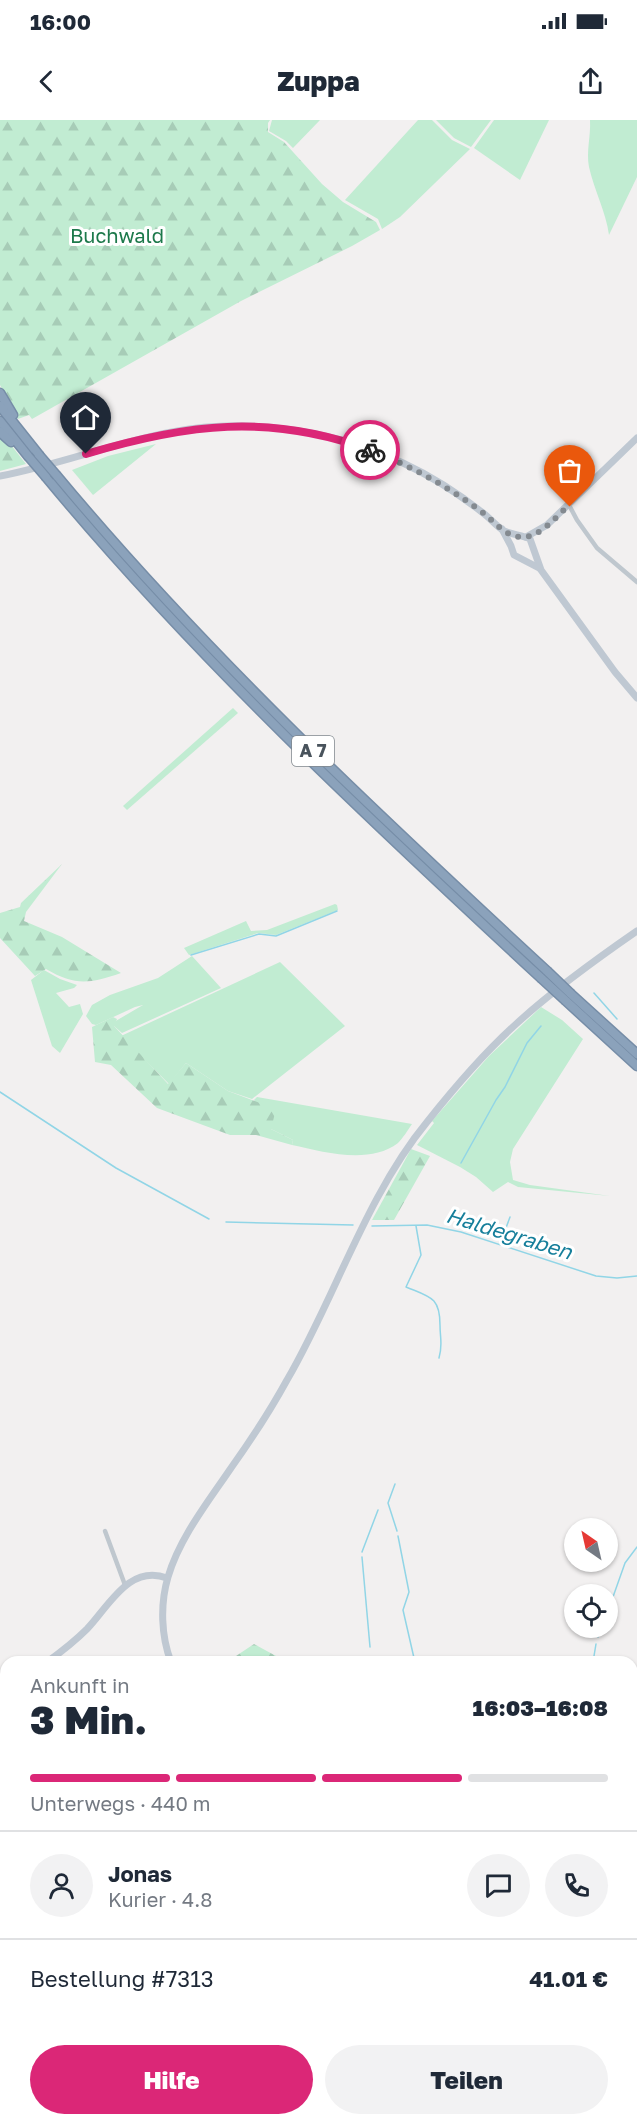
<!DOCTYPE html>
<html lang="de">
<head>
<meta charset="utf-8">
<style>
	:root { --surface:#fff; --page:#f2f2f3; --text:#1f2937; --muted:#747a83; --line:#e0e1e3; --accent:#db2777 }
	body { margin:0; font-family:"Golos Text",sans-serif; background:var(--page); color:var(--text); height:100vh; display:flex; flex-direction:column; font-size:22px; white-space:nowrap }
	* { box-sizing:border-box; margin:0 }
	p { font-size:20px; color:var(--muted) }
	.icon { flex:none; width:33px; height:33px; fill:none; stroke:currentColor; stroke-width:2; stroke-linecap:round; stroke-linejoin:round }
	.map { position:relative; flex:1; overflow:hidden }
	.side { position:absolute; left:0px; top:1536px; width:638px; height:470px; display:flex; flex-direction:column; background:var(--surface); border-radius:18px 18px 0 0; box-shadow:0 2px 4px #0004 }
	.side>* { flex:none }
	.needle { width:39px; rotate:326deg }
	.fabs { position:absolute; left:564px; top:1398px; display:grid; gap:12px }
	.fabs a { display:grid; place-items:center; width:54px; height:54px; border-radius:50%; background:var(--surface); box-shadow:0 2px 4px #0004; font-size:30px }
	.pin { position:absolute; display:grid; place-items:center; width:51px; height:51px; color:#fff; margin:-62px -26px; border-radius:50% 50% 50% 0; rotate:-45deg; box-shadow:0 0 6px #0007 }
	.pin .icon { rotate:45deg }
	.courier { position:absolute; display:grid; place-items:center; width:60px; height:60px; margin:-30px; border:4px solid #db2777; border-radius:50%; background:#fff; color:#222; box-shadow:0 2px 8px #0007 }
	.head em { font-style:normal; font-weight:800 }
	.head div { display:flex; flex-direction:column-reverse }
	.head { display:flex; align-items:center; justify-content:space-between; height:102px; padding:0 30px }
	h1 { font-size:39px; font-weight:800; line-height:45px }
	.bar { display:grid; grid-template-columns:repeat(4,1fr); gap:9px 6px; align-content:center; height:72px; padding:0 30px }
	.bar i { height:8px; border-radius:4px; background:var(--line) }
	.bar .on { background:var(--accent) }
	.bar p { grid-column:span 4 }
	.line { display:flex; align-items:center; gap:15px; padding:0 30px; border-top:2px solid var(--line) }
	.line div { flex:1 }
	.round { display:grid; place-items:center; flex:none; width:63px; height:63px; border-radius:32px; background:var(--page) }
	.action { display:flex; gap:12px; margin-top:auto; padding:12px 30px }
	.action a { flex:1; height:69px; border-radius:36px; background:var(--accent); color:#fff; font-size:24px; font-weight:800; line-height:69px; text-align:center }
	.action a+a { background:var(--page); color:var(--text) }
	.status { display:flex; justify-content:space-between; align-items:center; height:42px; padding:0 30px; background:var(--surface); direction:ltr }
	.status svg { height:16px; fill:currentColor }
	header { display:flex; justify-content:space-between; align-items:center; height:78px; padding:0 30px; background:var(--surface); font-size:27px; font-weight:800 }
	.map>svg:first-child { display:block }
	.green { fill:#c1ecd2 }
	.forest { fill:url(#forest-firs) }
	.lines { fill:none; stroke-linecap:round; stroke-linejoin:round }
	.stream { stroke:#91d5e6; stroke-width:1.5 }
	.highway-casing { stroke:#768da7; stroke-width:11 }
	.street { stroke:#bfc7ce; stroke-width:4.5 }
	.secondary { stroke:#bfc8d2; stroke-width:7 }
	.highway { stroke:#8ba2bb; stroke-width:8 }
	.highway-bridge-casing { stroke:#768da7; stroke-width:11; stroke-linecap:butt }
	.highway-bridge { stroke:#8ba2bb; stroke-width:8 }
	.done { stroke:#848a90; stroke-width:6; stroke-dasharray:0 10.8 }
	.route { stroke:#db2777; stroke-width:8 }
	.labels { text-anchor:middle; stroke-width:6; stroke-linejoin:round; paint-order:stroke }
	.shield { fill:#fff; stroke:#80878d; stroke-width:1.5 }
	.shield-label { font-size:18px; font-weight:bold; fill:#49535c }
	.park-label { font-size:20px; fill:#1d794b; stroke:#fff }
	.water-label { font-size:21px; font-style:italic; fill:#167f9b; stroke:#fff }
</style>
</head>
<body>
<div class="status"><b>16:00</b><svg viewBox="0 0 49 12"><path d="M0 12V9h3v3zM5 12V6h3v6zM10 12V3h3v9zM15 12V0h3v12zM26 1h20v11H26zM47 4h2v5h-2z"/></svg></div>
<header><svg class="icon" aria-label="back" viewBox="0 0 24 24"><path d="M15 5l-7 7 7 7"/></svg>Zuppa<svg class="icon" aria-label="share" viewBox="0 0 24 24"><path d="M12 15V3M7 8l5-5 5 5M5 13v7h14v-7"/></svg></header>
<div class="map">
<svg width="637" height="2005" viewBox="0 0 637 2005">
	<defs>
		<pattern id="forest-firs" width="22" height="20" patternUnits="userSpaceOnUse" patternTransform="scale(1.5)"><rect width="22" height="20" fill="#c1ecd2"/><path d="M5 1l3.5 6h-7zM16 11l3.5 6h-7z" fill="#a7ccb7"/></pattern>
	</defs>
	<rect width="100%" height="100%" fill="#f2f0f0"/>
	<!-- green -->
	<g class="green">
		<path d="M272 0H320L293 28 286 21 269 11Z"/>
		<path d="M418 0H432L452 20 470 29 400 97 382 109 378 99 345 80Z"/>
		<path d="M436 0H491L471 27 454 18Z"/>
		<path d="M494 0H549L520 60 474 28Z"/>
		<path d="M590 0H637V57L609 115C606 92 594 70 589 47 586 31 591 16 590 0Z"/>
		<path d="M156 324 93 375 72 350 108 336Z"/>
		<path d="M233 588 238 593 127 690 123 686Z"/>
		<path d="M335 784 337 785 338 790 276 815 258 813 189 835 184 828 246 801 251 811 267 810Z"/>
		<path d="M192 836 221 868 122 913 114 906V902L143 885 135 887 96 905 92 904 86 896 92 885 110 875 158 858Z"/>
		<path d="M280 842 345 906 252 979 228 971 186 943 169 964 121 916Z"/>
		<path d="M44 850 60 859 77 865 74 868 56 873 69 887 80 884 83 894 60 933 52 926 31 860Z"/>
		<path d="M541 887 562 900 583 919 513 1029 510 1042 513 1060 530 1065 610 1076 518 1067 508 1062 493 1072 476 1057 460 1047 417 1025 434 1003 432 1001 489 936Z"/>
		<path d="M257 977 412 1004C408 1010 403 1018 398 1023 369 1045 324 1032 292 1025L293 1020 271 1009 254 980Z"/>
	</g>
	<!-- forest -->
	<g class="forest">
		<path d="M0 0H270L268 3V12L284 22 322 64 343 82 376 102 380 110 352 126 241 181 32 299 29 295 18 299 0 265Z"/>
		<path d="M0 315 11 325 26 344 0 351Z"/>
		<path d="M62 744 26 792 24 801 62 817 121 853C89 864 75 866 46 849L35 856 0 818V793L20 787 21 783Z"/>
		<path d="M113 897 117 899 114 906 168 964 186 943 228 971 276 989 271 1009 293 1020 292 1025 256 1015H230L157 988 111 945 95 942 92 907Z"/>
		<path d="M411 1029 430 1036 394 1100H372Z"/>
		<path d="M254 1524 287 1542H227Z"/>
	</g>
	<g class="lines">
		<!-- stream -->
		<g class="stream">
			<path d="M191 835 259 814 276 816 337 791"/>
			<path d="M594 873 617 899"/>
			<path d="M0 972 116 1048 209 1099"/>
			<path d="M461 1043 496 980 505 967 527 923 541 906"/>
			<path d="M226 1102 353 1105"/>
			<path d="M372 1106 427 1105 461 1112 596 1156 617 1158 637 1156"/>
			<path d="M416 1106 421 1135 406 1167C430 1177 440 1177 440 1205 440 1219 443 1225 439 1238"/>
			<path d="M500 1124 510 1097"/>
			<path d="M395 1364 388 1383 397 1411"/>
			<path d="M398 1416 409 1472 403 1490 414 1538"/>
			<path d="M362 1432 378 1390"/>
			<path d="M362 1437 370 1527"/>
			<path d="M608 1491 625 1443 637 1427"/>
			<path d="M598 1517 601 1508"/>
			<path d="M593 1542 596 1524"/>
		</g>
		<!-- highway casing -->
		<g class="highway-casing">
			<g id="highway">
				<path d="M0 273 13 295"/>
				<path d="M0 286 39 335"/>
				<path d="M0 301 28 336"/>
				<path d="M0 312 11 322"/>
				<path d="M57 356C206 535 376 693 547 851"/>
				<path d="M46 357C196 538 368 698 541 858"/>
				<path d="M571 874 637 934"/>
				<path d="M566 881 637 946"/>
			</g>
		</g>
		<!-- street -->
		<g class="street">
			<path d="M569 385 577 400 597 428 637 462"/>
			<path d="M105 1411 125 1465"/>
			<path d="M293 2000 296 2005"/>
			<path d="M545 2000 575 2005"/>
			<path d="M94 2005 96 2000"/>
			<path d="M209 2005 212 2000"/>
			<path d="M274 2005 283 2000"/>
			<path d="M410 2005 414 2000"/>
			<path d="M468 2005 472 2000"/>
		</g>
		<!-- secondary -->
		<g class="secondary">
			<path d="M0 356C58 345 113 323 172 312 248 297 333 310 403 343 431 356 459 374 483 393 491 399 496 406 504 411 513 415 522 415 530 419L541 450 615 552 637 578"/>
			<path d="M502 409 511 426 514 435 539 448"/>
			<path d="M526 417 547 405 637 318"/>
			<path d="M47 1542C61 1532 75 1521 87 1509 109 1486 129 1444 167 1458"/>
			<path d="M171 1542C161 1516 160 1484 168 1457 180 1417 208 1382 231 1348 251 1320 270 1291 287 1260 335 1178 366 1076 427 1002 454 968 483 934 515 905 553 870 595 840 637 811"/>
			<path d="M0 1567 6 1565"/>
			<path d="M0 1851 6 1857"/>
			<path d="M135 2000 143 2005"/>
			<path d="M45 2005 49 2000"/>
		</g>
		<!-- highway -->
		<use href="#highway" class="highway"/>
		<!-- highway-bridge casing -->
		<g class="highway-bridge-casing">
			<g id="highway-bridge">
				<path d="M39 335 57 356"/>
				<path d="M28 336 46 357"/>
				<path d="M547 851 571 874"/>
				<path d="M541 858 566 881"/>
			</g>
		</g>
		<!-- highway-bridge -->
		<use href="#highway-bridge" class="highway-bridge"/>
	</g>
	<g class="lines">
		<!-- done -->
		<path class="done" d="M370 330C411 346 447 366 482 392 495 402 507 419 525 417 542 415 557 396 569 385L570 387"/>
		<!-- route -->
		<path class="route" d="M86 334C186 304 269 293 370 330"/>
	</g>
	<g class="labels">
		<!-- shield labels -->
		<rect class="shield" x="292" y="616" width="42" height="30" rx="4.5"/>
		<g class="shield-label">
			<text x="313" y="637">A 7</text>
		</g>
		<!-- park labels -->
		<g class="park-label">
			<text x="117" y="123">Buchwald</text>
		</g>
		<!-- water labels -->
		<g class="water-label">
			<text transform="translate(509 1114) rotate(17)" y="7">Haldegraben</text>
		</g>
	</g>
</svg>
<div class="fabs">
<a><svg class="needle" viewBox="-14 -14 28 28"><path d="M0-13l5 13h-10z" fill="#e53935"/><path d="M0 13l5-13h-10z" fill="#747a83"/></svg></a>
<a><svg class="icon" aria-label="locate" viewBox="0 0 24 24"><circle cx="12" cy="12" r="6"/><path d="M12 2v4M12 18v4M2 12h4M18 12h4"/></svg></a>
</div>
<div class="pin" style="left:570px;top:387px;background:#ea580c"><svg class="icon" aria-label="bag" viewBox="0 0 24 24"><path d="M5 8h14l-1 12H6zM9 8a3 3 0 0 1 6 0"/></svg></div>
<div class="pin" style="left:86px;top:334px;background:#1f2937"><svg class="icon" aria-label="home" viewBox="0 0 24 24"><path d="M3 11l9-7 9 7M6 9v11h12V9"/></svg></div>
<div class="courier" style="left:370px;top:330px"><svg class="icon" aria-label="bike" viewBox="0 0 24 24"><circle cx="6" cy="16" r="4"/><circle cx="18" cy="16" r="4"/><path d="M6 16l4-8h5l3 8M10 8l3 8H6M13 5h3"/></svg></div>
<section class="side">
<div class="head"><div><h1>3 Min.</h1><p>Ankunft in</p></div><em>16:03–16:08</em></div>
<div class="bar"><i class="on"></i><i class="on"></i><i class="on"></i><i></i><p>Unterwegs · 440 m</p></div>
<div class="line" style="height:108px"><a class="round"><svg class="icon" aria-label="person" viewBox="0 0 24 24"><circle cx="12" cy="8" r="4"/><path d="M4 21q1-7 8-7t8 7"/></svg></a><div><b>Jonas</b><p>Kurier · 4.8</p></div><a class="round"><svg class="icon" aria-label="chat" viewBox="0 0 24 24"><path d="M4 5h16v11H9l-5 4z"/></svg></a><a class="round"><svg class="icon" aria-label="phone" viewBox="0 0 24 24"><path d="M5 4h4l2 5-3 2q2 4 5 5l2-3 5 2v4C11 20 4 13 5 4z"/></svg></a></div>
<div class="line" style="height:78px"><div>Bestellung #7313</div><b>41.01 €</b></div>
<div class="action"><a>Hilfe</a><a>Teilen</a></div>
</section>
</div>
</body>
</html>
